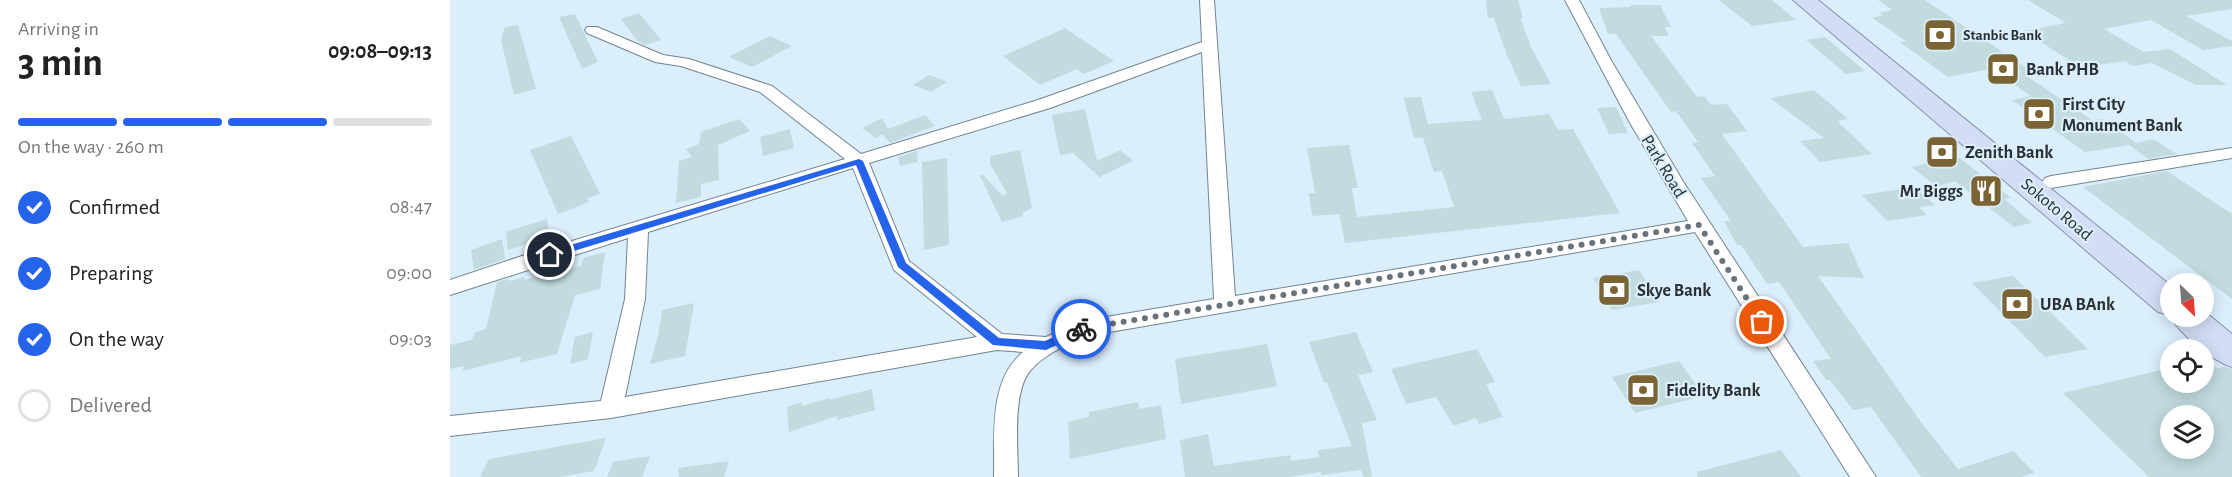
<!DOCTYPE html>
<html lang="en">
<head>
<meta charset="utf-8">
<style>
	:root { --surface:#fff; --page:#f6f6f6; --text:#222; --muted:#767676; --line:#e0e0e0; --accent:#2563eb }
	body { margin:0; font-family:"Alegreya Sans",sans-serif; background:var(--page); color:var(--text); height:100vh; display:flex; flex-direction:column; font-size:22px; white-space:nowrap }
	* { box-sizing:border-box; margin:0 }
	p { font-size:20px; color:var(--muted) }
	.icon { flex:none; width:33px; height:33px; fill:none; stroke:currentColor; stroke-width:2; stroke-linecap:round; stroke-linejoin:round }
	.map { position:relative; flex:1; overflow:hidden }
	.drawer { display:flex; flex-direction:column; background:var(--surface); width:450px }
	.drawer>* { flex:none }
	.needle { width:39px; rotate:155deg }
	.tools { position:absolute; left:1710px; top:273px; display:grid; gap:12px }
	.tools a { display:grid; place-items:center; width:54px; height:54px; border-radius:50%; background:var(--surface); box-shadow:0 3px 15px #0003; font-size:30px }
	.pin { position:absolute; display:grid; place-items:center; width:51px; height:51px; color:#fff; margin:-26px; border:3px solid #fff; border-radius:50%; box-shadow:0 2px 6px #0007 }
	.courier { position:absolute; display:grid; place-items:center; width:60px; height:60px; margin:-30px; border:4px solid #2563eb; border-radius:50%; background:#fff; color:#222; box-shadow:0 2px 8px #0007 }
	.summary em { font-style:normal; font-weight:600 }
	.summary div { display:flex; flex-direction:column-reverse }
	.summary { display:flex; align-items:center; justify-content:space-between; height:102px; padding:0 18px }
	h1 { font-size:39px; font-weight:600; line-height:45px }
	.bar { display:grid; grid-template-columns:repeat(4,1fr); gap:9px 6px; align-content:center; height:72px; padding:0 18px }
	.bar i { height:8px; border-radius:4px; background:var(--line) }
	.bar .current { background:var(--accent) }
	.bar p { grid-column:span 4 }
	ol { padding:0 18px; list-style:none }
	li { display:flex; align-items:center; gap:18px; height:66px }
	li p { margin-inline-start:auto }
	li .icon { padding:6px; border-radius:50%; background:var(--accent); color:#fff; stroke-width:4 }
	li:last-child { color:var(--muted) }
	li i { width:33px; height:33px; border:3px solid var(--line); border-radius:50% }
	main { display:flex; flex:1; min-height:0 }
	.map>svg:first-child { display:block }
	.building { fill:#c2dbdf; fill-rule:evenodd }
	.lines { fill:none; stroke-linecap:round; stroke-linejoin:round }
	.street-casing { stroke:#728490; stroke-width:2 }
	.primary-casing { stroke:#8592ae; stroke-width:2 }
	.street { fill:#fff; fill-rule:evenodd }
	.primary { fill:#d3ddf5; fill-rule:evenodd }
	.route { fill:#2563eb }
	.done { stroke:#68737b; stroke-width:6; stroke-dasharray:0 10.8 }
	.labels { text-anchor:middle; stroke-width:4.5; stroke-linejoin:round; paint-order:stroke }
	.far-poi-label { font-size:15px; font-weight:bold; fill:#2a3136; stroke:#dbeefc; text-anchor:start }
	.poi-label { font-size:18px; font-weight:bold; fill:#2a3136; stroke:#dbeefc; text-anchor:start }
	.street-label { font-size:18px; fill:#2a3136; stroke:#dbeefc }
</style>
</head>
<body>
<main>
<section class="drawer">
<div class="summary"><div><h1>3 min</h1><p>Arriving in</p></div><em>09:08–09:13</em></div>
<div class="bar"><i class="current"></i><i class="current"></i><i class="current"></i><i></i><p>On the way · 260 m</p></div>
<ol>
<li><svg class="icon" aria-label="check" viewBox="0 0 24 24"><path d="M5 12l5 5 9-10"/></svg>Confirmed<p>08:47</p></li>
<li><svg class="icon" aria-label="check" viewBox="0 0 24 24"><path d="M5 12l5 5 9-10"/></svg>Preparing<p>09:00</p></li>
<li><svg class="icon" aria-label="check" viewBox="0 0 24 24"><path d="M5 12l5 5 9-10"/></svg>On the way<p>09:03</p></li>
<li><i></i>Delivered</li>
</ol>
</section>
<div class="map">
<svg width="1782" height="477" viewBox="0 0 1782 477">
	<rect width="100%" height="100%" fill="#dbeefc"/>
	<!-- building -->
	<g class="building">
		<path d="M1036 0H1068L1073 18H1070L1081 47 1101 84 1071 86 1056 53 1044 18H1038Z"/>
		<path d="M1269 0H1322L1346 20 1302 26Z"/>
		<path d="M1428 0H1475L1587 75 1578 77 1642 120 1653 119 1686 143 1703 139 1727 154 1698 159 1679 145 1635 152 1562 100 1581 96 1541 69 1498 77 1450 42 1456 41 1422 18 1433 15 1429 13 1442 10Z"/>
		<path d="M1578 0H1782V9L1736 16 1782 41V46L1753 50 1701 20 1654 29 1694 52 1720 49 1777 85H1746L1702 63 1683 66 1675 61 1631 68 1574 31 1616 23Z"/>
		<path d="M1180 5H1210L1221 27H1215L1219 36H1201L1247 97 1254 96 1261 105 1277 104 1297 131 1272 134 1353 247 1398 243 1414 278 1368 276 1471 422 1508 469 1563 451 1585 473 1571 477H1471L1421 407 1403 410 1380 380H1376L1363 361 1381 359 1329 282 1317 284 1291 245H1287L1274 221H1281L1251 178 1265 176 1242 143 1248 142 1226 111 1221 112 1166 34H1158L1149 8 1181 7Z"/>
		<path d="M189 13 211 40 195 45 188 42 171 19Z"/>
		<path d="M125 14 148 62 132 69 109 17Z"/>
		<path d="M68 25 86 89 64 95 51 40 55 27Z"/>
		<path d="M615 28 664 61 634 74 627 69 590 85 553 56Z"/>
		<path d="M320 36 342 46 302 67 279 57Z"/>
		<path d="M1375 37 1415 71 1396 74 1356 40Z"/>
		<path d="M479 75 497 82 481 92 463 85Z"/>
		<path d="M1042 90 1054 119 1099 114 1108 130 1123 129 1170 213 895 243 889 214 862 216 859 193H865L857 148 899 145 908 188H902L907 217 1004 207 992 171 984 172 973 138H964L954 98 971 97 978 124 1032 120 1021 92Z"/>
		<path d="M1364 90 1398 119 1387 121 1422 154 1370 162 1350 141 1374 138 1320 98Z"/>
		<path d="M1166 107 1178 133 1159 134 1147 108Z"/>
		<path d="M635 109 647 161 670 150 683 161 651 176 652 179 623 153 610 155 602 115Z"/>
		<path d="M475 115 485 126 440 143 432 134 426 138 412 128 432 118 438 129Z"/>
		<path d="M289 119 300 131 268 145 269 180 251 184V197L226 203 229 161 242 157 236 149 249 144 251 132Z"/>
		<path d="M340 129 344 148 313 156 310 137Z"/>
		<path d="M121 136 150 194 137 198 139 202 108 214 80 150Z"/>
		<path d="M570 150 582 208 572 213 573 216 552 222 530 176 532 174 553 196 557 193 540 164V156Z"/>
		<path d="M467 151 468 162 450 166 448 157Z"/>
		<path d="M1507 156 1561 198 1554 199 1582 223 1564 227 1505 181 1487 187 1462 167Z"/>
		<path d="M497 158 499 245 474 250 472 162Z"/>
		<path d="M1717 171 1782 214V299L1633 187Z"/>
		<path d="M1465 187 1485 205 1469 207 1477 215 1437 221 1412 195Z"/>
		<path d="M97 219 100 236 58 250 56 232Z"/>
		<path d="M52 239 55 259 24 270 21 250Z"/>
		<path d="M155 252 150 289 125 295 107 354 69 363 72 356 12 371 14 366 0 369V345L22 340 25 332 36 329 47 282 58 279 59 281 75 277V280L88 276V278L131 266 133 258Z"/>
		<path d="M1189 270 1209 302 1162 310 1143 278Z"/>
		<path d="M1563 276 1638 349 1595 357 1522 283Z"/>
		<path d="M244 303 235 356 200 364 208 336 212 310Z"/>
		<path d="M143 332 138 359 120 364 125 337Z"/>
		<path d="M906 332 923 372 908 375 927 420 912 423 922 477H914L911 470 871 475V472L840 477H735L730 440 758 434 764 466 840 455 841 461 869 457 868 450 902 446 877 382 874 383 859 342Z"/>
		<path d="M817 344 827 386 731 404 725 359Z"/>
		<path d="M1027 349 1045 382 1036 384 1053 417 1029 424 1026 418 1004 426 986 397 956 404 941 369Z"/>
		<path d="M1754 358 1768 369 1774 366 1782 369V477H1699L1613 393 1720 368V382H1754ZM1720 416H1754V448H1720Z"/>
		<path d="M1229 361 1254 396 1185 413 1162 377Z"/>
		<path d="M422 389 425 410 387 420V416L339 432 337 407 352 402V406L379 398V400Z"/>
		<path d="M688 402 689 409 711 405 716 439 620 459 618 422 639 417V412Z"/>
		<path d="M156 438 144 471 110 477H30L39 459Z"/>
		<path d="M1331 450 1351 477H1247V472Z"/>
		<path d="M200 456 192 477H157L163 462Z"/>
		<path d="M279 461 274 477H229L228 468Z"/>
	</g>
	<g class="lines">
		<!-- street casing -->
		<g class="street-casing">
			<g id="street">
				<path d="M750 0H764L785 296 1238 221 1180 123 1115 0H1129L1162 62 1234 183 1426 477H1400L1245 232 636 336C617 345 594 354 580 371 562 392 568 450 568 477H544C545 436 538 381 573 352L547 350 161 418 0 436V416L151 401 175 299 178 238 0 295V280L72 256 395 159 310 92 231 66 205 62 137 33 135 30 137 27H147L213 55 239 59 322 86 411 154 588 100 752 42ZM752 52 764 299 632 321 596 337 552 334 459 261 419 163 600 108ZM403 168 444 270 527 337 175 397 195 299 198 232Z"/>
				<path d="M1782 148V158L1601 188 1595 186 1592 182 1595 178 1601 176Z"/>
			</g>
		</g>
		<!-- primary casing -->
		<g class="primary-casing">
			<path id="primary" d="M1343 0H1368L1720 285V316H1754V311L1782 334V367C1762 361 1730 334 1720 316V315L1708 312Z"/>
		</g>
		<!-- street -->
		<use href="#street" class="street"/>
		<!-- primary -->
		<use href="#primary" class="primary"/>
	</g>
	<!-- route -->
	<path class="route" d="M409 159 413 161 456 263 549 338 595 341 631 325 635 327V332L596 350 543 345 448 267 406 165 104 257H97L96 255 97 252Z"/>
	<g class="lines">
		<!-- done -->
		<path class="done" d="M631 329 1249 225 1312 322"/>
	</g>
	<!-- icons -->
	<defs>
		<g id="bank-square" transform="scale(1.725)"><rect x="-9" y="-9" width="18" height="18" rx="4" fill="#7a6434" stroke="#dbeefc"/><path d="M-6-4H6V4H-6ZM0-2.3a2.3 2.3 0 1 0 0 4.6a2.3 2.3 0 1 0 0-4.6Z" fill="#fff"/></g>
		<g id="restaurant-square" transform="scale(1.725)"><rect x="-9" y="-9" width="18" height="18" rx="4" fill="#7a6434" stroke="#dbeefc"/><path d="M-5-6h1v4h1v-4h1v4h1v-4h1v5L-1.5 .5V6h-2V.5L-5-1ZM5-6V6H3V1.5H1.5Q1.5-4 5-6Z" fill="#fff"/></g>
	</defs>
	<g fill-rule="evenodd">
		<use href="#bank-square" x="1490" y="35"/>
		<use href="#bank-square" x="1553" y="69"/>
		<use href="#bank-square" x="1589" y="114"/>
		<use href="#bank-square" x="1492" y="152"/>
		<use href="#restaurant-square" x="1536" y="191"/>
		<use href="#bank-square" x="1164" y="290"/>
		<use href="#bank-square" x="1567" y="304"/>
		<use href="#bank-square" x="1193" y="390"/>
	</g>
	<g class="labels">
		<!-- far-poi labels -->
		<g class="far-poi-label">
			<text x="1513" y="40">Stanbic Bank</text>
		</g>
		<!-- poi labels -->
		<g class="poi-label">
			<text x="1576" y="75">Bank PHB</text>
			<text x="1612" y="110">First City<tspan x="1612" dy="21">Monument Bank</tspan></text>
			<text x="1515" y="158">Zenith Bank</text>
			<text x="1513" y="197" text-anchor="end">Mr Biggs</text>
			<text x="1187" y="296">Skye Bank</text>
			<text x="1590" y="310">UBA BAnk</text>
			<text x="1216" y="396">Fidelity Bank</text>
		</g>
		<!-- street labels -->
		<g class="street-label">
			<text transform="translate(1214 166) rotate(59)" y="6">Park Road</text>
			<text transform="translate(1607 209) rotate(40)" y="6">Sokoto Road</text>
		</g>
	</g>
</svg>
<div class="tools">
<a><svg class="needle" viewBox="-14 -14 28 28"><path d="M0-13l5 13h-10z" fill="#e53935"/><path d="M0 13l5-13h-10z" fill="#767676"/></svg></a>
<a><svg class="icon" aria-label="locate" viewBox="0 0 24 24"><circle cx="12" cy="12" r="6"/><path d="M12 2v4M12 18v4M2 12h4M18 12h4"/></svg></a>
<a><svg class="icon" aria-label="layers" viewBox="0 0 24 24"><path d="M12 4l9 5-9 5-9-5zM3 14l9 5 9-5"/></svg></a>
</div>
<div class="pin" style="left:1312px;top:322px;background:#ea580c"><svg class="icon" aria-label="bag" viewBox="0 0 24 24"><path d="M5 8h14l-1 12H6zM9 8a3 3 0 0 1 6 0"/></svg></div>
<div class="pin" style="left:100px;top:255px;background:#1f2937"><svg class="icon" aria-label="home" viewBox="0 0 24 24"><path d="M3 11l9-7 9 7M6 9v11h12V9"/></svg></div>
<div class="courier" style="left:631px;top:329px"><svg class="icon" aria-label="bike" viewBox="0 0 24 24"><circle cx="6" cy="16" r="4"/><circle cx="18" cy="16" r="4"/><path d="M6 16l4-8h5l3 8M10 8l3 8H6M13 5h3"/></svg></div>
</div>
</main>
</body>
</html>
